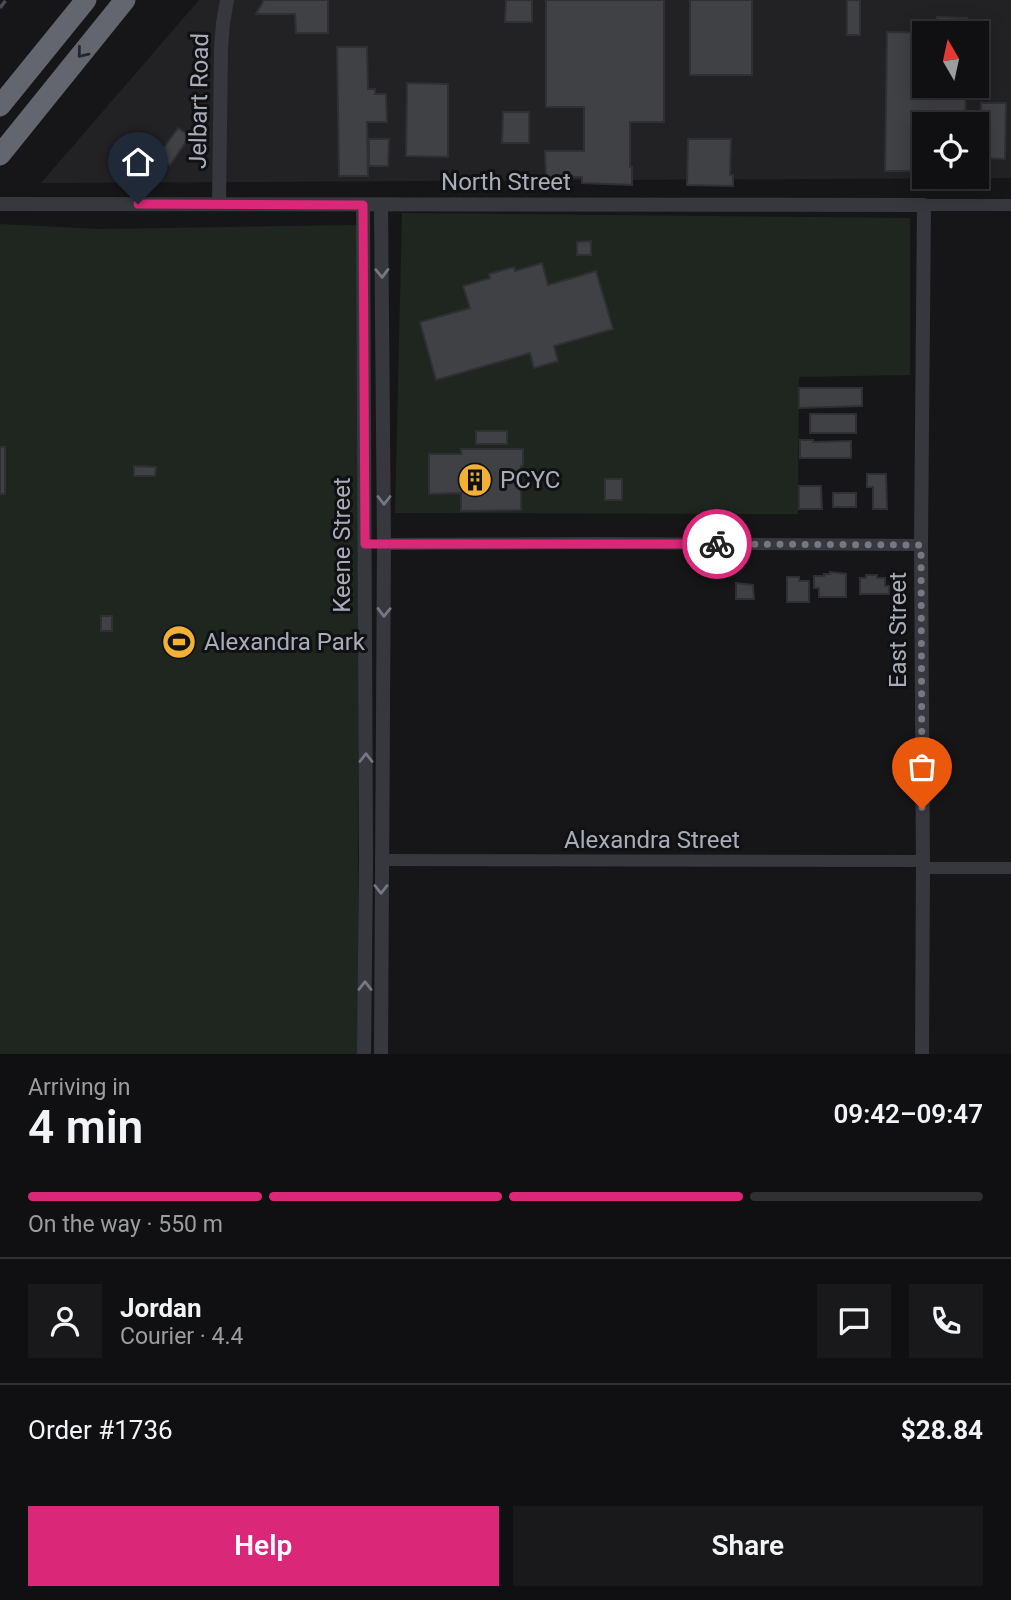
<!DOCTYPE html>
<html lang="en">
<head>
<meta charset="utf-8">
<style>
	:root { --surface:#101012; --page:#19191b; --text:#f1f3f6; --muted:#9c9d9f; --line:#303032; --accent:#db2777 }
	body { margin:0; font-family:Roboto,sans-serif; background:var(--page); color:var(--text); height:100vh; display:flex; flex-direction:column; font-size:26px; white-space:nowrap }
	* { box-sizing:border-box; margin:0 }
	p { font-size:23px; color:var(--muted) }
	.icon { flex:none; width:38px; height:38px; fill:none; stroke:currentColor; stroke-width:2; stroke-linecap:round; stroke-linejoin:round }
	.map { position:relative; height:1054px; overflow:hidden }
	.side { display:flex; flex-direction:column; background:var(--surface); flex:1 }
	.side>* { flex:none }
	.needle { width:46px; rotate:351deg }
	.controls { position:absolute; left:912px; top:21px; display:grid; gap:14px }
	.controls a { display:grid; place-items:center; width:77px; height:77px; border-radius:0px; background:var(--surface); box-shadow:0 4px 18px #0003,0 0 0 2px var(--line); font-size:35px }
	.pin { position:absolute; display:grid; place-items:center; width:60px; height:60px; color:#fff; margin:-72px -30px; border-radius:50% 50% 50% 0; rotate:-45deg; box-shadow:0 0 7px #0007 }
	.pin .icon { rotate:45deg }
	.courier { position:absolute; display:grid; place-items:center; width:70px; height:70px; margin:-35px; border:5px solid #db2777; border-radius:50%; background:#fff; color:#222; box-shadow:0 2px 9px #0007 }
	.head em { font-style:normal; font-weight:600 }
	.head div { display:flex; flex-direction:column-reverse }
	.head { display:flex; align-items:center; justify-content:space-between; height:119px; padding:0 28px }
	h1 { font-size:46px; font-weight:600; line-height:52px }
	.bar { display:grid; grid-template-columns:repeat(4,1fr); gap:10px 7px; align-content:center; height:84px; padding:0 28px }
	.bar i { height:9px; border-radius:5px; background:var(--line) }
	.bar .active { background:var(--accent) }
	.bar p { grid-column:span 4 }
	.line { display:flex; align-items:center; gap:18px; padding:0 28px; border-top:2px solid var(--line) }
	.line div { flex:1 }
	.round { display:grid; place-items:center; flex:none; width:74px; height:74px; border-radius:0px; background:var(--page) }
	.cta { display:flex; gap:14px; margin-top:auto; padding:14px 28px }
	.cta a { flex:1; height:80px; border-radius:0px; background:var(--accent); color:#fff; font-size:28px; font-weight:600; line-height:80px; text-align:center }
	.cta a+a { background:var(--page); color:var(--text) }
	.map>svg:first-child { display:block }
	.built { fill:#222225; fill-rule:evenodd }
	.green { fill:#1e261f }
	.building { fill:#404145; stroke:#303034; stroke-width:2 }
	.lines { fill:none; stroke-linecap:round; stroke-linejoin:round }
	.minor { stroke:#37383d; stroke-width:12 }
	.tertiary { stroke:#37383d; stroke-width:14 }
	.motorway { stroke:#63666e; stroke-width:21 }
	.rail { stroke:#4a4c52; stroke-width:3.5; stroke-dasharray:9 7; stroke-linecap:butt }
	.oneway { stroke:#26262a }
	.oneway2 { stroke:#757881 }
	.done { stroke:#757880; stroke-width:7; stroke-dasharray:0 12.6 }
	.route { stroke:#db2777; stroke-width:9 }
	.labels { text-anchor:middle; stroke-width:6; stroke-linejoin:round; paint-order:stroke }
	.street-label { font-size:24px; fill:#a8adb8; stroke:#111113 }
	.poi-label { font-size:24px; fill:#a8adb8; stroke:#111113; text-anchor:start }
</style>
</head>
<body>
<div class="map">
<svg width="1011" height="1054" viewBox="0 0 1011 1054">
	<rect width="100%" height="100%" fill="#161618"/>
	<!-- built -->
	<path class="built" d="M199 0H1011V178L41 183ZM924 33H976V86H924ZM924 124H976V177H924Z"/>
	<!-- green -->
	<g class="green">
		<path d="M402 213 910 218V375L799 377 798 514 395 513Z"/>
		<path d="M0 224 100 229 359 225 358 1054H0Z"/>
	</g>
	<!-- building -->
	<g class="building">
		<path d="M264 0H328V33H296L295 14H256Z"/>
		<path d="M506 0H532V22H505Z"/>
		<path d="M546 0H664V122H630V167H632V185L582 183V177H554V179H546L545 151H584V107H546Z"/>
		<rect x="690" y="0" width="62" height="75"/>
		<rect x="847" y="0" width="13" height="35"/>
		<path d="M937 17 967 18V33H924V86H966L965 124H924V171H885L887 32 937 33Z"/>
		<path d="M337 47H367L368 89H375V94H386L387 122H367L368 176H339Z"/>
		<path d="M407 83 448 84V157L406 156Z"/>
		<path d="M981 103H1006L1005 159 979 158V172H976V145H980Z"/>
		<path d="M503 112H529V143H502Z"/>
		<path d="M178 128 190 136 170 165 163 160 160 165 155 160Z"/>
		<path d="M369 139H389L388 166H369Z"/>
		<path d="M688 139H731L730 175H733V186L687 185Z"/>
		<path d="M591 241V255H577V242Z"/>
		<path d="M542 263 548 285 596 271 613 329 554 346 558 361 534 368 530 353 436 380 420 322 470 308 463 286 490 278 489 274 514 267 515 271Z"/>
		<path d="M799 388H862V406L799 408Z"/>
		<rect x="810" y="414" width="46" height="19"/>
		<rect x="476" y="431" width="31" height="13"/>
		<path d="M800 440H813V442L851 441V458H800Z"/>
		<rect x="0" y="447" width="5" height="47"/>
		<path d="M461 449H523V466H521V510L461 511V493L429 494V454H461Z"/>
		<path d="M134 466 156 467 155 476H134Z"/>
		<path d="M867 474H886L887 509H873V487H867Z"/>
		<rect x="605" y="479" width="17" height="21"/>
		<path d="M799 486H821L822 509H799Z"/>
		<rect x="833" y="493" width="23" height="14"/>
		<path d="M830 572 846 574V597H819V588H814V576H824V574H830Z"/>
		<path d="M866 575H877V578H885V586H889V594H860V578H866Z"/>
		<path d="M787 577H799V581H809V602H787Z"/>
		<path d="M736 583 753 585 754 599H736Z"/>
		<rect x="101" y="616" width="11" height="15"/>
	</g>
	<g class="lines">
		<!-- minor -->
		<g class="minor">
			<path d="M924 205H1011"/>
			<path d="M384 544 596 543 921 545"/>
			<path d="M381 860 923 861"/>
			<path d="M923 868H1011"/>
		</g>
		<!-- tertiary -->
		<g class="tertiary">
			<path d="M0 204 924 205 921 545 923 868 922 1054"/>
			<path d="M219 204 221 48 223 23 227 0"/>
			<path d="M363 205 366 860 364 1054"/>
			<path d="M381 205 384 544 381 1054"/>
		</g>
		<!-- motorway -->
		<g class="motorway">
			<path d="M0 106 86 0"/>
			<path d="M0 155 125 0"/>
		</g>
		<!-- rail -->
		<path class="rail" d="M0 8 6 0"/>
	</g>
	<!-- one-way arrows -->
	<defs><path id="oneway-chevron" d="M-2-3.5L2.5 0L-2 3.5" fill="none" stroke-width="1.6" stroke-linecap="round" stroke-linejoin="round" transform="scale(1.75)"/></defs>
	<use class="oneway" href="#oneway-chevron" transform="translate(82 53) rotate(129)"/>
	<g class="oneway2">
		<use href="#oneway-chevron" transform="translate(382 273) rotate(89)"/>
		<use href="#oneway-chevron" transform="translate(384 500) rotate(90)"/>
		<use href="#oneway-chevron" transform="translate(384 612) rotate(91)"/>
		<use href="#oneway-chevron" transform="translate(366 758) rotate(-90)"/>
		<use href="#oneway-chevron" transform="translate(381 889) rotate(90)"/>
		<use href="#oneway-chevron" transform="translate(365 986) rotate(-90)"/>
	</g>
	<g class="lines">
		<!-- done -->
		<path class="done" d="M717 544 921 545 922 809"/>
		<!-- route -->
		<path class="route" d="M138 204 363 205 365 544H717"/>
	</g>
	<!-- icons -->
	<defs>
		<g id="building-disc" transform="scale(1.75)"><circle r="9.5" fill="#f2b134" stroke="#111113"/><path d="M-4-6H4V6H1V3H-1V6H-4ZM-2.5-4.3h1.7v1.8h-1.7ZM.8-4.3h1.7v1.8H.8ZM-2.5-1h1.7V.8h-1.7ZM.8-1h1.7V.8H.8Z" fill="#111"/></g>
		<g id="stadium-disc" transform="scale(1.75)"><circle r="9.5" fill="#f2b134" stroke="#111113"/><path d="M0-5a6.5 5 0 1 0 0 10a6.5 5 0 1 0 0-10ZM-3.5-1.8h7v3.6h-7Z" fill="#111"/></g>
	</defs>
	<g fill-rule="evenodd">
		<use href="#building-disc" x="475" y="480"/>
		<use href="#stadium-disc" x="179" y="642"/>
	</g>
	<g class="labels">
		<!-- street labels -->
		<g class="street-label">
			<text transform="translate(199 101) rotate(-89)" y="8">Jelbart Road</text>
			<text x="506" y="190">North Street</text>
			<text transform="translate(342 545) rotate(-90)" y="8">Keene Street</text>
			<text transform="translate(898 630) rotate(-90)" y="8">East Street</text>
			<text x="652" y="848">Alexandra Street</text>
		</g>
		<!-- poi labels -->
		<g class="poi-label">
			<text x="500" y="488">PCYC</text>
			<text x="204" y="650">Alexandra Park</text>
		</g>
	</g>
</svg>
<div class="controls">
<a><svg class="needle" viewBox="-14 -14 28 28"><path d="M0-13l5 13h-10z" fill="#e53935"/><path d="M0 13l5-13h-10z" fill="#9c9d9f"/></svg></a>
<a><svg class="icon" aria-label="locate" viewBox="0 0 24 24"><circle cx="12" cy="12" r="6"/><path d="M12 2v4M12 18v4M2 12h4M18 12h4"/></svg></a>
</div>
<div class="pin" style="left:922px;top:809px;background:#ea580c"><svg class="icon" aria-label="bag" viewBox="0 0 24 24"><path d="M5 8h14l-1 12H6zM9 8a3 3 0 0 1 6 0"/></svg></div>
<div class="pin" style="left:138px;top:204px;background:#1f2937"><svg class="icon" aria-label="home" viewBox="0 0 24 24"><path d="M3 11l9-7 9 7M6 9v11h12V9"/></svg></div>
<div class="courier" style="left:717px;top:544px"><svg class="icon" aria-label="bike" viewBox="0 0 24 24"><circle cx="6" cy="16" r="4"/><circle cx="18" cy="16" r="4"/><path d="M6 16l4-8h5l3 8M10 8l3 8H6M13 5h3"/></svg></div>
</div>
<section class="side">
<div class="head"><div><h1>4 min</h1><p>Arriving in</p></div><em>09:42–09:47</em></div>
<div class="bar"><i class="active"></i><i class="active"></i><i class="active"></i><i></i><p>On the way · 550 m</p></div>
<div class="line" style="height:126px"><a class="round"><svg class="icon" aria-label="person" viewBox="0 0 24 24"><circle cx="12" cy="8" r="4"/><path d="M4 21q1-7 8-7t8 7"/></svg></a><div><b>Jordan</b><p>Courier · 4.4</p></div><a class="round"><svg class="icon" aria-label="chat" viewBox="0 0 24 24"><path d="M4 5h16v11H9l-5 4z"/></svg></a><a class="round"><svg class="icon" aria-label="phone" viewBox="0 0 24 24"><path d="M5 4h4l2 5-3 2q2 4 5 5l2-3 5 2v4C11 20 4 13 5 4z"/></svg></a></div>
<div class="line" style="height:91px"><div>Order #1736</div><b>$28.84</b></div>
<div class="cta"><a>Help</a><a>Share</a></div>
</section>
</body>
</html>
